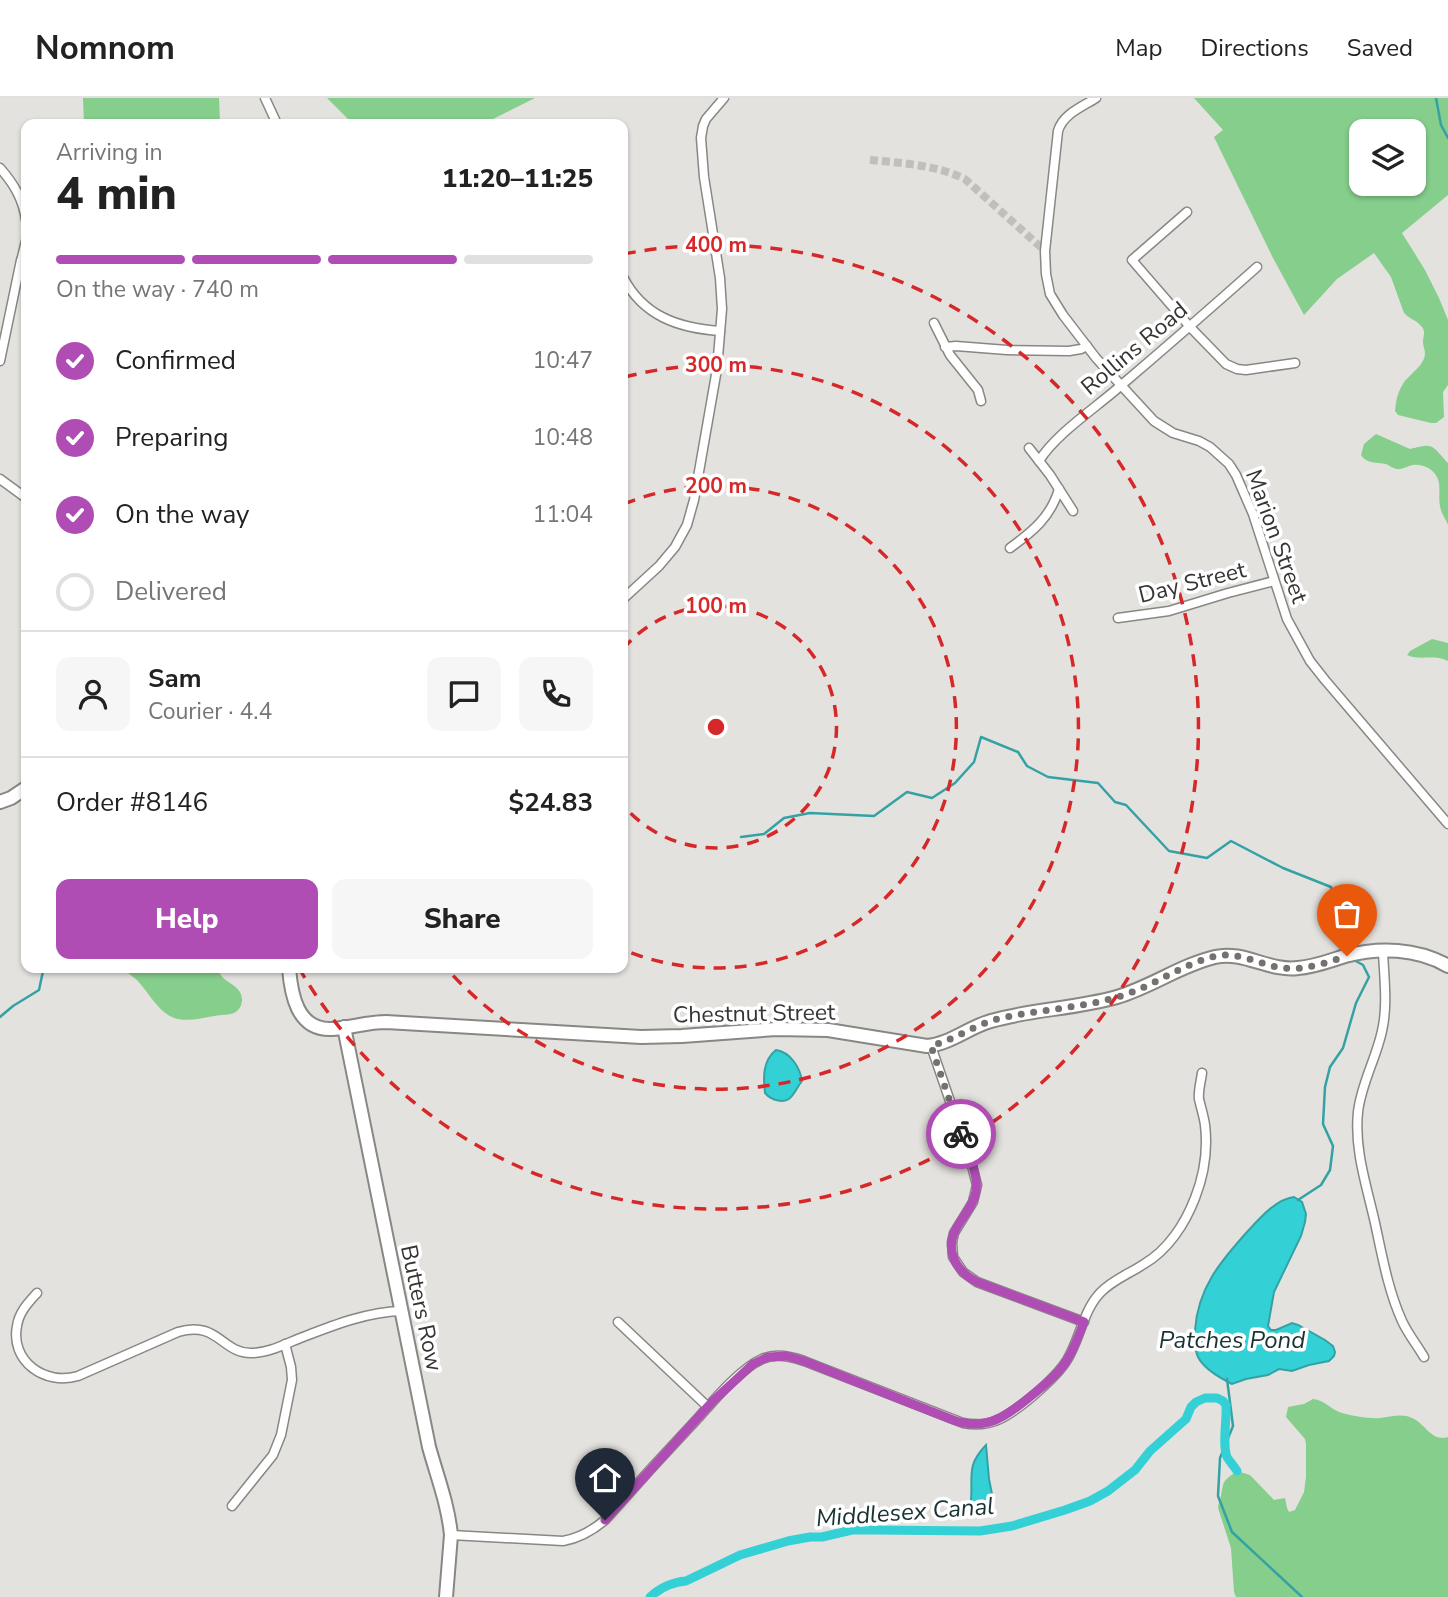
<!DOCTYPE html>
<html lang="en">
<head>
<meta charset="utf-8">
<style>
	:root { --surface:#fff; --page:#f6f6f6; --text:#222; --muted:#767676; --line:#e0e0e0; --accent:#af4db5 }
	body { margin:0; font-family:"Nunito Sans",sans-serif; background:var(--page); color:var(--text); height:100vh; display:flex; flex-direction:column; font-size:26px; white-space:nowrap }
	* { box-sizing:border-box; margin:0 }
	p { font-size:23px; color:var(--muted) }
	.icon { flex:none; width:38px; height:38px; fill:none; stroke:currentColor; stroke-width:2; stroke-linecap:round; stroke-linejoin:round }
	.map { position:relative; flex:1; overflow:hidden }
	.sheet { position:absolute; left:21px; top:21px; width:607px; height:854px; display:flex; flex-direction:column; background:var(--surface); border-radius:14px; box-shadow:0 2px 5px #0004 }
	.sheet>* { flex:none }
	.fabs { position:absolute; left:1349px; top:21px; display:grid; gap:14px }
	.fabs a { display:grid; place-items:center; width:77px; height:77px; border-radius:14px; background:var(--surface); box-shadow:0 2px 5px #0004; font-size:35px }
	.pin { position:absolute; display:grid; place-items:center; width:60px; height:60px; color:#fff; margin:-72px -30px; border-radius:50% 50% 50% 0; rotate:-45deg; box-shadow:0 0 7px #0007 }
	.pin .icon { rotate:45deg }
	.courier { position:absolute; display:grid; place-items:center; width:70px; height:70px; margin:-35px; border:5px solid #af4db5; border-radius:50%; background:#fff; color:#222; box-shadow:0 2px 9px #0007 }
	.summary em { font-style:normal; font-weight:800 }
	.summary div { display:flex; flex-direction:column-reverse }
	.summary { display:flex; align-items:center; justify-content:space-between; height:119px; padding:0 35px }
	h1 { font-size:46px; font-weight:800; line-height:52px }
	.bar { display:grid; grid-template-columns:repeat(4,1fr); gap:10px 7px; align-content:center; height:84px; padding:0 35px }
	.bar i { height:9px; border-radius:5px; background:var(--line) }
	.bar .on { background:var(--accent) }
	.bar p { grid-column:span 4 }
	.line { display:flex; align-items:center; gap:18px; padding:0 35px; border-top:2px solid var(--line) }
	.line div { flex:1 }
	.round { display:grid; place-items:center; flex:none; width:74px; height:74px; border-radius:14px; background:var(--page) }
	ol { padding:0 35px; list-style:none }
	li { display:flex; align-items:center; gap:21px; height:77px }
	li p { margin-inline-start:auto }
	li .icon { padding:7px; border-radius:50%; background:var(--accent); color:#fff; stroke-width:4 }
	li:last-child { color:var(--muted) }
	li i { width:38px; height:38px; border:4px solid var(--line); border-radius:50% }
	.button { display:flex; gap:14px; margin-top:auto; padding:14px 35px }
	.button a { flex:1; height:80px; border-radius:14px; background:var(--accent); color:#fff; font-size:28px; font-weight:800; line-height:80px; text-align:center }
	.button a+a { background:var(--page); color:var(--text) }
	header { display:flex; align-items:center; gap:42px; box-sizing:border-box; height:98px; padding:0 35px; background:var(--surface); border-bottom:2px solid var(--line) }
	header strong { font-size:33px }
	nav { display:flex; gap:38px; margin-inline-start:auto; font-size:24px }
	.map>svg:first-child { display:block }
	.green { fill:#85ce8c; fill-rule:evenodd }
	.water { fill:#33d0d6; stroke:#34a2a5; stroke-width:2 }
	.lines { fill:none; stroke-linecap:round; stroke-linejoin:round }
	.stream { stroke:#34a2a5; stroke-width:2.5 }
	.canal { stroke:#33d0d6; stroke-width:9 }
	.street-tunnel { stroke:#c1bfbc; stroke-width:8; stroke-dasharray:8 4; stroke-linecap:butt }
	.street-casing { stroke:#888783; stroke-width:11 }
	.secondary-casing { stroke:#888783; stroke-width:16 }
	.street { stroke:#fff; stroke-width:8 }
	.secondary { stroke:#fff; stroke-width:12 }
	.done { stroke:#737270; stroke-width:7; stroke-dasharray:0 12.6 }
	.route { stroke:#af4db5; stroke-width:9 }
	.ring { fill:none; stroke:#d62828; stroke-width:3.5; stroke-dasharray:12 9 }
	.labels { text-anchor:middle; stroke-width:7; stroke-linejoin:round; paint-order:stroke }
	.street-label { font-size:23px; fill:#363534; stroke:#fff }
	.water-label { font-size:24px; font-style:italic; fill:#193233; stroke:#fff }
	.centre { fill:#d62828; stroke:#fff; stroke-width:3.5 }
	.ring-label { font-size:21px; text-anchor:middle; font-weight:bold; fill:#d62828; stroke:#fff; stroke-width:7; stroke-linejoin:round; paint-order:stroke }
</style>
</head>
<body>
<header>
<strong>Nomnom</strong>
<nav><a>Map</a><a>Directions</a><a>Saved</a></nav>
</header>
<div class="map">
<svg width="1448" height="1499" viewBox="0 0 1448 1499">
	<rect width="100%" height="100%" fill="#e4e2de"/>
	<!-- green -->
	<g class="green">
		<path d="M83 0H219L220 24 199 26H84Z"/>
		<path d="M327 0H535L483 26H350L348 21Z"/>
		<path d="M1194 0H1448V97L1402 135 1425 172 1439 200 1448 222V287L1443 294 1444 319 1436 325H1431L1398 317 1395 313C1396 304 1397 295 1403 286 1408 277 1425 268 1425 255 1425 252 1423 248 1423 244 1423 238 1426 234 1422 229 1417 222 1409 221 1404 215L1391 179 1374 155 1337 181 1304 217 1273 160 1214 39 1223 32ZM1362 33H1414V86H1362Z"/>
		<path d="M1376 336 1410 351C1432 346 1430 345 1446 363L1448 365V427C1446 421 1442 417 1441 412 1437 400 1442 389 1437 379 1432 370 1422 366 1413 367 1407 368 1402 372 1396 371 1393 370 1390 368 1386 366 1376 364 1367 366 1361 357L1364 346Z"/>
		<path d="M1432 541 1448 545V563C1434 556 1421 563 1407 557L1410 553Z"/>
		<path d="M122 870H218C220 886 243 885 242 903 241 914 232 917 222 917 208 918 193 924 178 921 162 918 152 900 142 888 137 881 129 876 122 870Z"/>
		<path d="M1313 1301C1325 1302 1331 1312 1342 1315 1353 1318 1369 1321 1380 1320 1390 1319 1402 1315 1412 1320 1426 1326 1431 1344 1448 1339V1499H1236L1234 1494 1231 1450 1218 1410C1218 1406 1220 1402 1221 1398 1224 1382 1222 1384 1237 1373L1250 1377 1274 1402 1285 1400 1287 1410 1289 1414 1295 1412 1304 1394 1306 1379V1346L1305 1341 1286 1319 1288 1309 1304 1306Z"/>
	</g>
	<!-- water -->
	<g class="water">
		<path d="M776 952C790 954 800 969 802 983 798 988 796 993 792 998 785 1007 771 1002 765 995 763 979 763 962 776 952Z"/>
		<path d="M1294 1099 1302 1104 1306 1116 1305 1124 1301 1138 1274 1194 1268 1228 1271 1232H1276L1292 1225 1298 1227 1325 1242 1333 1248 1335 1254 1334 1258 1329 1263 1309 1267 1292 1273 1279 1271 1268 1277 1246 1281 1232 1286C1220 1280 1204 1271 1198 1259 1194 1251 1195 1241 1195 1232 1198 1190 1220 1164 1247 1134 1259 1121 1276 1101 1294 1099Z"/>
		<path d="M986 1347 989 1381 992 1396 988 1404 977 1408 972 1406 971 1402C973 1377 966 1368 986 1347Z"/>
	</g>
	<g class="lines">
		<!-- stream -->
		<g class="stream">
			<path d="M1436 0 1441 27 1448 40"/>
			<path d="M741 739 764 736 784 720 810 715 874 718 907 694 932 700 955 685 974 664 981 639 1018 654 1027 668 1048 679 1098 685 1115 704 1126 707 1169 753 1207 760 1231 743 1283 770 1331 789 1345 844"/>
			<path d="M0 919 13 908 39 892 43 873 47 870"/>
			<path d="M1298 1102 1321 1087 1330 1072 1333 1048 1323 1026 1325 989 1330 969 1343 950 1356 905 1369 879 1363 867 1354 862"/>
			<path d="M1227 1281 1233 1328 1220 1360 1218 1398 1232 1434 1302 1499"/>
		</g>
		<!-- canal -->
		<path class="canal" d="M650 1499C660 1490 672 1484 686 1483L740 1457 788 1443 810 1439H822L852 1432H872L980 1433 1012 1428 1065 1412 1090 1403 1108 1393 1135 1372 1150 1353 1186 1321 1191 1309 1196 1304 1205 1300H1217L1223 1303 1226 1307C1227 1322 1222 1347 1227 1359 1230 1364 1234 1368 1237 1373"/>
		<!-- street-tunnel -->
		<path class="street-tunnel" d="M870 62C902 65 936 67 965 81L1045 153"/>
		<!-- street casing -->
		<g class="street-casing">
			<g id="street">
				<path d="M265 0 277 26"/>
				<path d="M1096 0C1082 9 1063 16 1058 33L1045 153 1046 176 1050 196 1063 217 1096 260 1154 323 1173 335 1199 343 1210 349 1229 366 1236 377 1253 416 1287 521 1310 563 1325 582 1448 726"/>
				<path d="M0 70C14 86 23 101 26 122"/>
				<path d="M1187 114 1132 162 1190 229 1226 266 1237 271 1246 272 1295 265"/>
				<path d="M22 159 26 143"/>
				<path d="M623 179C643 218 678 230 720 233"/>
				<path d="M934 225 950 257 978 292 981 303"/>
				<path d="M945 249 956 248 1007 252 1069 253 1081 251 1087 248"/>
				<path d="M0 263 21 162 26 155"/>
				<path d="M1029 350 1050 377 1073 413"/>
				<path d="M1039 363C1056 336 1094 311 1118 290 1165 250 1211 210 1257 169"/>
				<path d="M0 381 26 400"/>
				<path d="M1010 450C1032 434 1051 419 1059 391"/>
				<path d="M623 501 659 468 675 449 687 427 694 402 717 271 722 211 720 180 704 79 701 40 703 28 706 21 724 0"/>
				<path d="M1118 520 1169 513 1228 495 1274 483"/>
				<path d="M1383 853C1384 879 1388 907 1382 933 1376 961 1361 986 1358 1014 1354 1052 1367 1089 1375 1125 1382 1157 1388 1192 1402 1223 1408 1236 1417 1247 1424 1259"/>
				<path d="M931 948 971 1064 977 1087 973 1104 954 1135 952 1144 953 1159 963 1174 977 1184 1084 1224"/>
				<path d="M37 1195C28 1205 19 1214 17 1228 10 1263 45 1288 78 1278L178 1234C218 1222 222 1256 252 1255 269 1255 287 1245 303 1239 334 1227 367 1214 401 1213"/>
				<path d="M618 1224 708 1309"/>
				<path d="M232 1408 273 1357 281 1337 292 1282 291 1269 285 1246"/>
				<path d="M451 1437 563 1443C580 1440 592 1433 605 1422 636 1387 667 1353 699 1319 714 1302 741 1270 762 1261 775 1255 790 1258 804 1263L963 1325C974 1327 985 1327 995 1323 1015 1316 1056 1280 1067 1262 1080 1241 1083 1213 1100 1195 1112 1182 1129 1176 1144 1166 1168 1152 1185 1126 1195 1100 1204 1077 1208 1052 1205 1027 1204 1019 1201 1010 1199 1001 1198 993 1201 983 1202 975"/>
			</g>
		</g>
		<!-- secondary casing -->
		<g class="secondary-casing">
			<g id="secondary">
				<path d="M0 704 11 700 26 690"/>
				<path d="M289 870C291 896 297 932 331 931 350 930 367 924 386 924L641 939 682 938 776 931 828 932 927 948C950 946 969 929 991 923 1032 911 1075 911 1117 899 1151 889 1181 867 1215 859 1243 852 1270 874 1298 870 1314 869 1329 863 1345 858 1379 849 1417 850 1448 868"/>
				<path d="M344 929 429 1349C437 1378 448 1406 451 1437L446 1499"/>
			</g>
		</g>
		<!-- street -->
		<use href="#street" class="street"/>
		<!-- secondary -->
		<use href="#secondary" class="secondary"/>
	</g>
	<g class="lines">
		<!-- done -->
		<path class="done" d="M961 1036 931 948C956 941 976 926 1001 920 1043 911 1086 910 1127 896 1158 885 1185 865 1216 858 1239 853 1262 868 1284 870 1305 873 1327 864 1347 858"/>
		<!-- route -->
		<path class="route" d="M605 1422 713 1303 753 1266 768 1259 787 1258 804 1263 953 1322C987 1334 1006 1318 1031 1298 1042 1289 1054 1280 1063 1268 1073 1255 1078 1239 1084 1224L977 1184C957 1174 944 1153 956 1131 963 1118 974 1107 976 1093 979 1076 966 1051 961 1036"/>
	</g>
	<!-- distance rings -->
	<g class="ring">
		<path d="M623 551A121 121 0 1 1 623 707"/>
		<path d="M624 406A241 241 0 1 1 624 852"/>
		<path d="M625 279A362 362 0 1 1 447 871"/>
		<path d="M624 156A482 482 0 1 1 299 870"/>
	</g>
	<g class="labels">
		<!-- street labels -->
		<g class="street-label">
			<text transform="translate(1134 250) rotate(-40)" y="8">Rollins Road</text>
			<text transform="translate(1277 438) rotate(70)" y="8">Marion Street</text>
			<text transform="translate(1192 484) rotate(-14)" y="8">Day Street</text>
			<text transform="translate(754 915) rotate(-1)" y="8">Chestnut Street</text>
			<text transform="translate(422 1210) rotate(78)" y="8">Butters Row</text>
		</g>
		<!-- water labels -->
		<g class="water-label">
			<text x="1232" y="1250">Patches Pond</text>
			<text transform="translate(905 1414) rotate(-4)" y="8">Middlesex Canal</text>
		</g>
	</g>
	<circle cx="716" cy="629" r="10" class="centre"/>
	<g class="ring-label">
		<text x="716" y="154">400 m</text>
		<text x="716" y="274">300 m</text>
		<text x="716" y="395">200 m</text>
		<text x="716" y="515">100 m</text>
	</g>
</svg>
<div class="fabs">
<a><svg class="icon" aria-label="layers" viewBox="0 0 24 24"><path d="M12 4l9 5-9 5-9-5zM3 14l9 5 9-5"/></svg></a>
</div>
<div class="pin" style="left:1347px;top:858px;background:#ea580c"><svg class="icon" aria-label="bag" viewBox="0 0 24 24"><path d="M5 8h14l-1 12H6zM9 8a3 3 0 0 1 6 0"/></svg></div>
<div class="pin" style="left:605px;top:1422px;background:#1f2937"><svg class="icon" aria-label="home" viewBox="0 0 24 24"><path d="M3 11l9-7 9 7M6 9v11h12V9"/></svg></div>
<div class="courier" style="left:961px;top:1036px"><svg class="icon" aria-label="bike" viewBox="0 0 24 24"><circle cx="6" cy="16" r="4"/><circle cx="18" cy="16" r="4"/><path d="M6 16l4-8h5l3 8M10 8l3 8H6M13 5h3"/></svg></div>
<section class="sheet">
<div class="summary"><div><h1>4 min</h1><p>Arriving in</p></div><em>11:20–11:25</em></div>
<div class="bar"><i class="on"></i><i class="on"></i><i class="on"></i><i></i><p>On the way · 740 m</p></div>
<ol>
<li><svg class="icon" aria-label="check" viewBox="0 0 24 24"><path d="M5 12l5 5 9-10"/></svg>Confirmed<p>10:47</p></li>
<li><svg class="icon" aria-label="check" viewBox="0 0 24 24"><path d="M5 12l5 5 9-10"/></svg>Preparing<p>10:48</p></li>
<li><svg class="icon" aria-label="check" viewBox="0 0 24 24"><path d="M5 12l5 5 9-10"/></svg>On the way<p>11:04</p></li>
<li><i></i>Delivered</li>
</ol>
<div class="line" style="height:126px"><a class="round"><svg class="icon" aria-label="person" viewBox="0 0 24 24"><circle cx="12" cy="8" r="4"/><path d="M4 21q1-7 8-7t8 7"/></svg></a><div><b>Sam</b><p>Courier · 4.4</p></div><a class="round"><svg class="icon" aria-label="chat" viewBox="0 0 24 24"><path d="M4 5h16v11H9l-5 4z"/></svg></a><a class="round"><svg class="icon" aria-label="phone" viewBox="0 0 24 24"><path d="M5 4h4l2 5-3 2q2 4 5 5l2-3 5 2v4C11 20 4 13 5 4z"/></svg></a></div>
<div class="line" style="height:91px"><div>Order #8146</div><b>$24.83</b></div>
<div class="button"><a>Help</a><a>Share</a></div>
</section>
</div>
</body>
</html>
